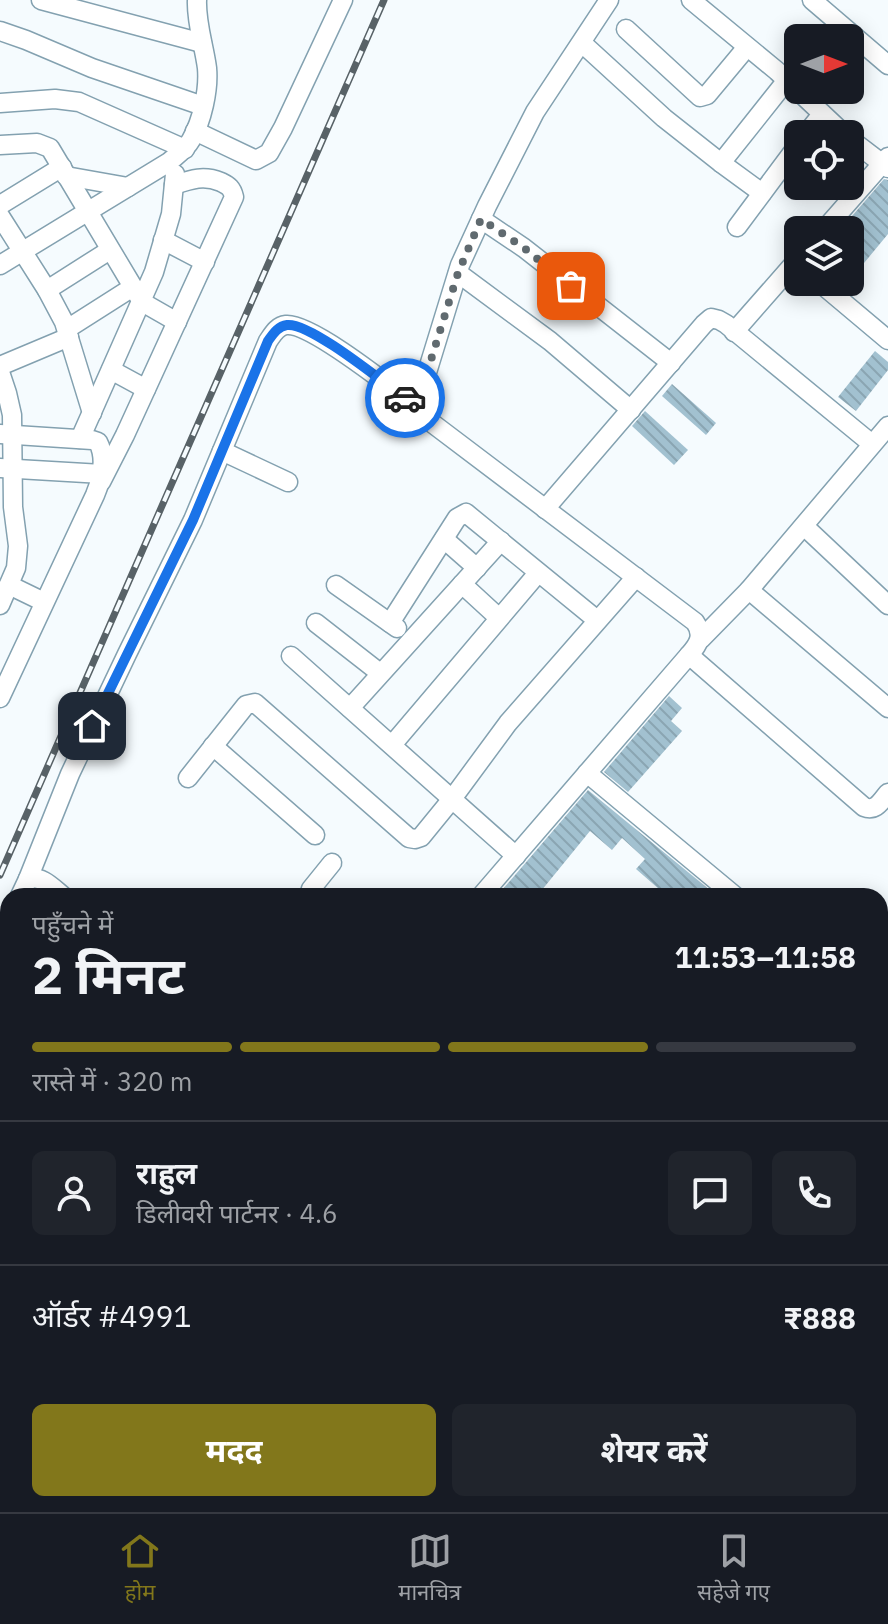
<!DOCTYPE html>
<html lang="hi">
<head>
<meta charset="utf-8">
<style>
	:root { --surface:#171b24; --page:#20242c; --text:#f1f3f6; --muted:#9ea1a6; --line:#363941; --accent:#82771b }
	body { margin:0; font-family:"IBM Plex Sans","Noto Sans Devanagari",sans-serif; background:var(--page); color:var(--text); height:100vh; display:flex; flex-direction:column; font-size:30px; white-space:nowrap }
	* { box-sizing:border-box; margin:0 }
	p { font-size:26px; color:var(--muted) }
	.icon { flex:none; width:44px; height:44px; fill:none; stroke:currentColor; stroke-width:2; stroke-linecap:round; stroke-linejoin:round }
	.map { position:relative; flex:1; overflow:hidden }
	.details { position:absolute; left:0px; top:888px; width:888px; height:624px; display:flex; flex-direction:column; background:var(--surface); border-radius:24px 24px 0 0; box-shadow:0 4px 20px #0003 }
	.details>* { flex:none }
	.needle { width:52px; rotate:90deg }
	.tools { position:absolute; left:784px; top:24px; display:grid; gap:16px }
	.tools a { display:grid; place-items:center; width:80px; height:80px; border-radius:12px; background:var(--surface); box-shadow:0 4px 20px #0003; font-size:40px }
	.pin { position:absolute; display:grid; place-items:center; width:68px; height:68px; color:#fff; margin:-34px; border-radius:16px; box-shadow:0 4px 12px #0006 }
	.courier { position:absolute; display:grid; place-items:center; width:80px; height:80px; margin:-40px; border:6px solid #1a73e8; border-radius:50%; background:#fff; color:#222; box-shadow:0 2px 10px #0007 }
	.head em { font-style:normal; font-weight:700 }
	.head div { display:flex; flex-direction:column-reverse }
	.head { display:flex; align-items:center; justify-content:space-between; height:136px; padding:0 32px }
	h1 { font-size:52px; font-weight:700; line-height:60px }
	.bar { display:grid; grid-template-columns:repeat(4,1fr); gap:12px 8px; align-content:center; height:96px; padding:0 32px }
	.bar i { height:10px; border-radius:6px; background:var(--line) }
	.bar .current { background:var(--accent) }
	.bar p { grid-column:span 4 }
	.line { display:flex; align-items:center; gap:20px; padding:0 32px; border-top:2px solid var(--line) }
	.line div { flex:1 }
	.round { display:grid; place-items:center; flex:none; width:84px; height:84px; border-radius:12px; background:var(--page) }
	.button { display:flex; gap:16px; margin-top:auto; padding:16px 32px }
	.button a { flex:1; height:92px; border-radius:12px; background:var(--accent); color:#fff; font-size:32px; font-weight:700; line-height:92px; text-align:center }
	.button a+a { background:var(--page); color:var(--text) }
	.tabs { display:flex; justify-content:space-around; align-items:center; height:112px; border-top:2px solid var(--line); background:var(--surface); font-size:22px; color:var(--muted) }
	.tabs a { display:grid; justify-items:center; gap:4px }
	.tabs .current { color:var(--accent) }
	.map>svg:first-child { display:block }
	.building { fill:url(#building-back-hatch) }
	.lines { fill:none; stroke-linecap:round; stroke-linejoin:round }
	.minor-casing { stroke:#83a1b0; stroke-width:21 }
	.minor { stroke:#fff; stroke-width:18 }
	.rail-casing { stroke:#586267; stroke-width:7 }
	.rail { stroke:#f5fbfe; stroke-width:4; stroke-dasharray:12; stroke-linecap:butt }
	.done { stroke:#606a6f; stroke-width:8; stroke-dasharray:0 14.4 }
	.route { stroke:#1a73e8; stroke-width:10 }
</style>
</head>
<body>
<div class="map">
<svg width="888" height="1512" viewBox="0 0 888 1512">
	<defs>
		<pattern id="building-back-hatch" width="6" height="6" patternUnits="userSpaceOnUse" patternTransform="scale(2)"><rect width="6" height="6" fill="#a2c1d0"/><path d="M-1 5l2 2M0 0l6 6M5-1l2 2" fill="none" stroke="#8aa5b2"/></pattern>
	</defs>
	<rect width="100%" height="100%" fill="#f5fbfe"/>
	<!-- building -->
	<g class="building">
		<path d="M884 179 888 180V234L850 280V230H840Z"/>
		<path d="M875 351 888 362V370L856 411 838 397Z"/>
		<path d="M672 384 716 423 706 435 662 396Z"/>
		<path d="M645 411 688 450 674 465 632 426Z"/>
		<path d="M669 696 682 708 671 721 682 731 628 792 604 772Z"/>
		<path d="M588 790 705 886 716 896H667L636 869 645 859 622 838 612 850 590 831 537 896H497Z"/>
	</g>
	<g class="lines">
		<!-- minor casing -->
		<g class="minor-casing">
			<g id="minor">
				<path d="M41 0 202 43"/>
				<path d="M691 0 777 71 844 134"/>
				<path d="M812 0 888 65"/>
				<path d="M626 29 700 97 707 95 747 47"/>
				<path d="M0 31 26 40 92 68 203 106"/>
				<path d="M582 43 664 118 721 163 762 193"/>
				<path d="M0 103 55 99 79 102 185 149"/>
				<path d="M195 131 256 160 269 153 283 128 343 0"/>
				<path d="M806 134 822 114"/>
				<path d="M850 139 888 168"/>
				<path d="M0 145 37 143 50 148 142 302 177 322"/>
				<path d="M721 163 787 80"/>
				<path d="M66 176 128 187"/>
				<path d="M0 205 62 167"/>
				<path d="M0 216 47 290 64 322 92 413"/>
				<path d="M481 219 524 248 671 363"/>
				<path d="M737 227 798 145"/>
				<path d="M824 230 888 157"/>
				<path d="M163 240 205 262"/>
				<path d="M0 265 169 162C177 155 186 149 191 140 202 121 209 90 207 68 204 45 196 23 197 0"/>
				<path d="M458 273 550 341 631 410"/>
				<path d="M819 282 888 340"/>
				<path d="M47 290 110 250"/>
				<path d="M67 329 133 287"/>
				<path d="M734 332 798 259"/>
				<path d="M0 366 69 337"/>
				<path d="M111 370 146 389"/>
				<path d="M0 372 7 393 12 415 13 507 18 546 16 568 0 605"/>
				<path d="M0 434 92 440 98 442C107 459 102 478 95 495L0 698"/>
				<path d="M80 439 154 272 171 214 175 174"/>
				<path d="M222 451 288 482"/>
				<path d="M0 468 102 474"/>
				<path d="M101 482 125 435 234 197C232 188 229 186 221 182 204 175 192 179 174 185"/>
				<path d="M545 509 704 324 711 318 719 320 726 324 872 444"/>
				<path d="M804 526 888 605"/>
				<path d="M444 539 477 568"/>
				<path d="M462 584 499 618"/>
				<path d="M9 585 44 602"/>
				<path d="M336 585 397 628"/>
				<path d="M749 590 888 708"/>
				<path d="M316 623 380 673"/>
				<path d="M390 623 457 518 466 513 597 620"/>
				<path d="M701 639 749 590 888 426"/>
				<path d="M689 655 864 807C876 812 881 801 888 793"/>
				<path d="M291 656 516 856"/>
				<path d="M350 708 501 541"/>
				<path d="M392 745 538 573"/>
				<path d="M213 746 315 835"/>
				<path d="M587 773 735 896"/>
				<path d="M188 778 246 705 255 703 409 838 415 839 421 837 452 799 508 723 636 577"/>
				<path d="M28 879 70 774 127 654 193 520 268 341C273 334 277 326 286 325 311 322 397 392 420 409"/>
				<path d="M20 896 28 879C42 875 53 888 63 896"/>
				<path d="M309 896 311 889 332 863"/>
				<path d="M481 896 689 655C699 644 704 635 695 622L424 417 420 409 421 392 460 265 487 206 535 112 609 0"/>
				<path d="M0 943 8 924"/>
				<path d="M880 993 888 983"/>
				<path d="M0 1053 8 1071"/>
				<path d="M880 1057 888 1063"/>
				<path d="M0 1130 8 1109"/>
				<path d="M880 1156 888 1163"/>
				<path d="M880 1220 888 1223"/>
				<path d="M0 1259 8 1269"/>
				<path d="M880 1279 888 1287"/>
				<path d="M880 1331 888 1339"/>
				<path d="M880 1482 888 1491"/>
				<path d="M135 1504 138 1512"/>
				<path d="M453 1504 459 1512"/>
				<path d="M646 1504 654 1512"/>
				<path d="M733 1504 741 1512"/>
				<path d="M814 1504 821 1512"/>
				<path d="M571 1512 581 1504"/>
			</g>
		</g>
		<!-- minor -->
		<use href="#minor" class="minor"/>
		<!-- rail casing -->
		<g class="rail-casing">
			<path id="rail" d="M0 875 384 0"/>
		</g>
		<!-- rail -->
		<use href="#rail" class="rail"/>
	</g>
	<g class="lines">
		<!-- done -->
		<path class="done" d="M405 398 420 409 419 401 421 392 458 273 481 219 524 248 571 286"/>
		<!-- route -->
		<path class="route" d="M92 726 193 520 268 341C273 334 278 326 287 325 310 322 384 383 405 398"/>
	</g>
</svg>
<div class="tools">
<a><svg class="needle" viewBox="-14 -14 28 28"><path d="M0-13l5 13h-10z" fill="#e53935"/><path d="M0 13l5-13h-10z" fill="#9ea1a6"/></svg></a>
<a><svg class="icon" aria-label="locate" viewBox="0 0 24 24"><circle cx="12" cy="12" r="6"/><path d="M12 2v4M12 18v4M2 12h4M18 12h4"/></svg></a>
<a><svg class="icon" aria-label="layers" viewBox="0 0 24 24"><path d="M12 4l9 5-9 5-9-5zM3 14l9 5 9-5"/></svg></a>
</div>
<div class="pin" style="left:571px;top:286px;background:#ea580c"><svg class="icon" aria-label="bag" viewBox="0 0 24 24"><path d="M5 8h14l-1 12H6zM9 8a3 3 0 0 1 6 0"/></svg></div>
<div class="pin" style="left:92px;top:726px;background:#1f2937"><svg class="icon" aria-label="home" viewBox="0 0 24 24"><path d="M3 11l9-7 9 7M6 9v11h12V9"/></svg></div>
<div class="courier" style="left:405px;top:398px"><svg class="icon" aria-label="car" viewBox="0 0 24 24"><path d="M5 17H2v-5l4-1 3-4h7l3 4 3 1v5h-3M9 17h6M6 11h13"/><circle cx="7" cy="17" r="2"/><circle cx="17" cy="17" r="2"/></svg></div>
<section class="details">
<div class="head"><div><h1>2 मिनट</h1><p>पहुँचने में</p></div><em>11:53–11:58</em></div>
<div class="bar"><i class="current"></i><i class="current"></i><i class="current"></i><i></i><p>रास्ते में · 320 m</p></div>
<div class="line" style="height:144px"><a class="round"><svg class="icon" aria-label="person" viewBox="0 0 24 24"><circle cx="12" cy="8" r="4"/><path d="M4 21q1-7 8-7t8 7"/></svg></a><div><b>राहुल</b><p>डिलीवरी पार्टनर · 4.6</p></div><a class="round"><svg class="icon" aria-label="chat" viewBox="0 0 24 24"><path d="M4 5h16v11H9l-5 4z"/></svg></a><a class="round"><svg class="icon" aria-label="phone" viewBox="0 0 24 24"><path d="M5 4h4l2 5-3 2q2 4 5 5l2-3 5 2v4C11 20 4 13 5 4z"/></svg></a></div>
<div class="line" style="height:104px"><div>ऑर्डर #4991</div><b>₹888</b></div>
<div class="button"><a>मदद</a><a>शेयर करें</a></div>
</section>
</div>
<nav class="tabs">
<a class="current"><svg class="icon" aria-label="home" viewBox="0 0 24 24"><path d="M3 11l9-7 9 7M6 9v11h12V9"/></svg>होम</a>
<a><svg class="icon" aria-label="map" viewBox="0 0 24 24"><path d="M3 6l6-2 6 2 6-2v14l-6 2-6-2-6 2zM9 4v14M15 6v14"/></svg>मानचित्र</a>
<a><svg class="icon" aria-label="saved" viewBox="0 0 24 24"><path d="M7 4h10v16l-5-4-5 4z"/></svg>सहेजे गए</a>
</nav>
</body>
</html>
